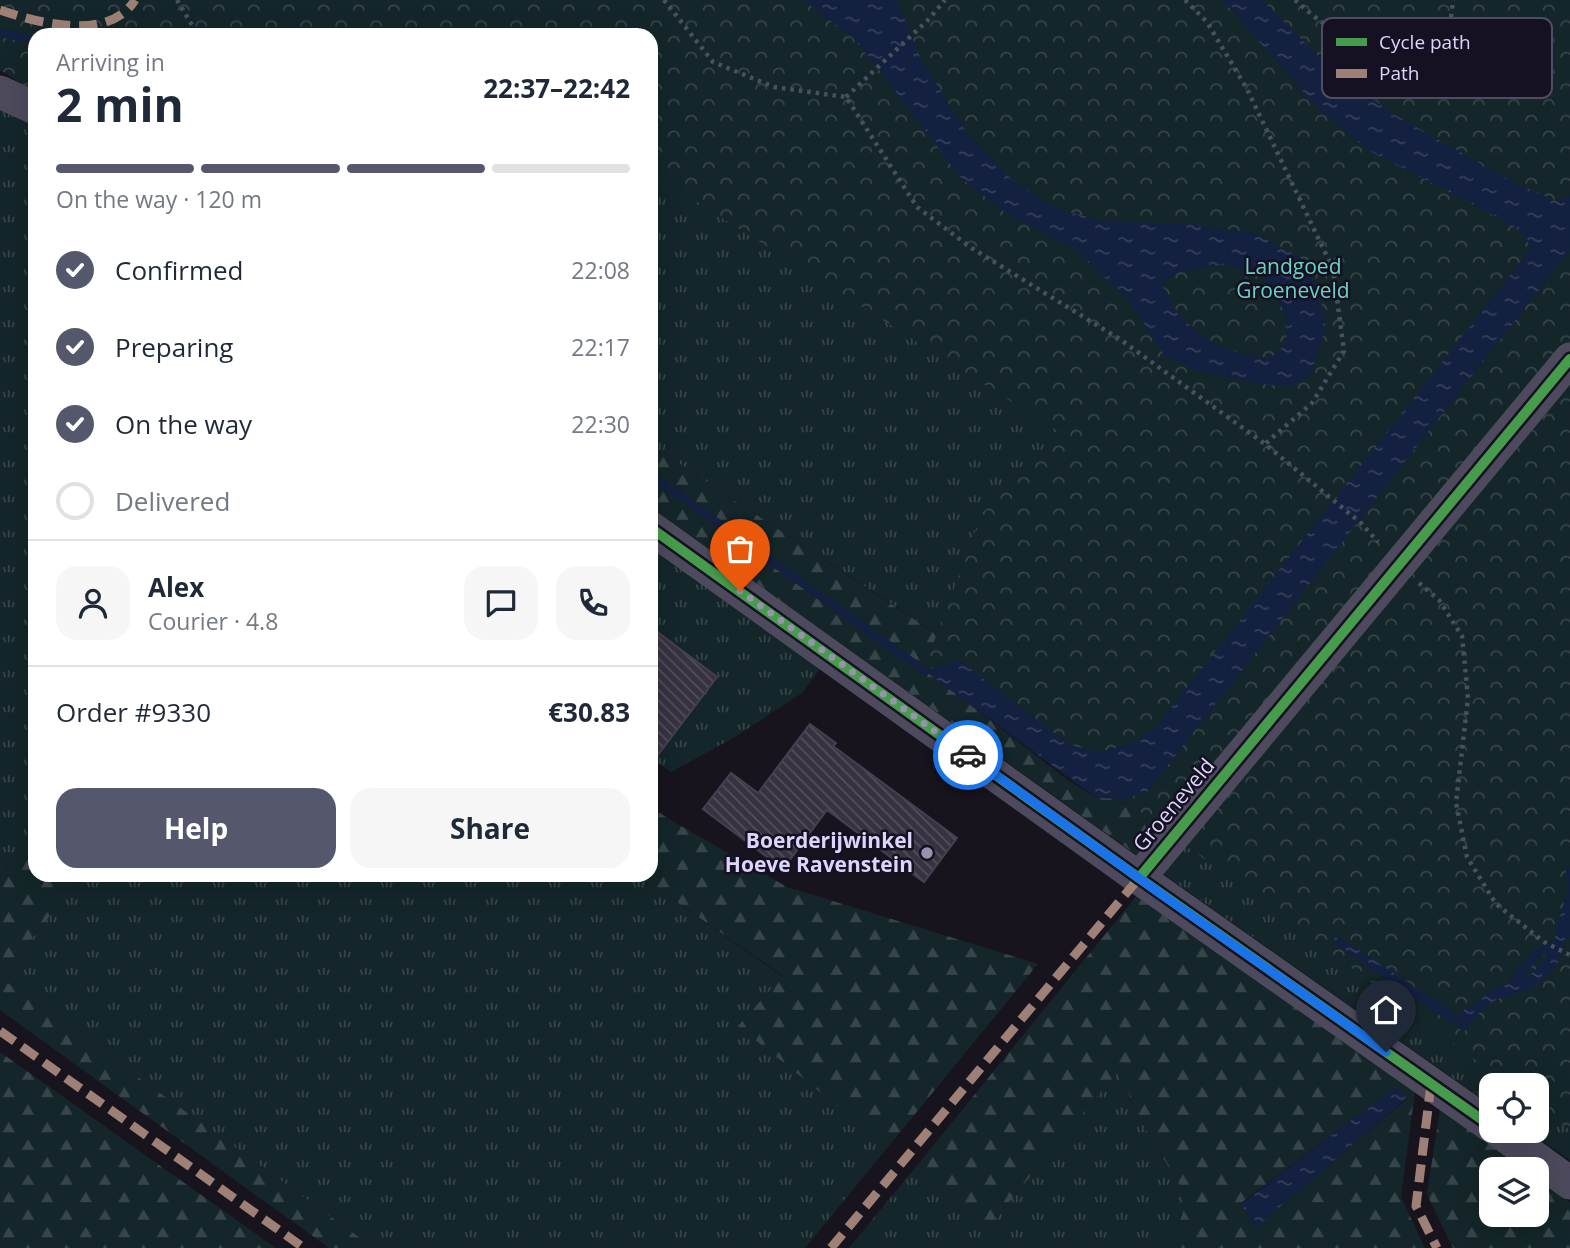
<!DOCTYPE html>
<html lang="en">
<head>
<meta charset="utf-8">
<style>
	:root { --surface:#fff; --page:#f6f6f7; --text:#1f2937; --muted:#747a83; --line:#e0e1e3; --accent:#55586c }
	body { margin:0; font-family:"Open Sans",sans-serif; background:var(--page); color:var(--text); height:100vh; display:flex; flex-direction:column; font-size:26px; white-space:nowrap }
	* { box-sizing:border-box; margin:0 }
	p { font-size:23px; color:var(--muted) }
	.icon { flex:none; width:38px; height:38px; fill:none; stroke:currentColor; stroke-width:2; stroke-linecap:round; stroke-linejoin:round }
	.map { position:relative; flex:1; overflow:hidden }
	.sheet { position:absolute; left:28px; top:28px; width:630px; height:854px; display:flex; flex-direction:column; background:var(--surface); border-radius:21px; box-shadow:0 7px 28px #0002 }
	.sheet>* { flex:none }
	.controls { position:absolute; left:1479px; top:1073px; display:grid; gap:14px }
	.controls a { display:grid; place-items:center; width:70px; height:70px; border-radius:14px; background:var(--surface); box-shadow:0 7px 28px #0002; font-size:35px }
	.pin { position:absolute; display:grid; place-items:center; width:60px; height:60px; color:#fff; margin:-72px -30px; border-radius:50% 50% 50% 0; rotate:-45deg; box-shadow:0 0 7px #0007 }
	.pin .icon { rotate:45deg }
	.courier { position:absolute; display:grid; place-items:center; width:70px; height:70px; margin:-35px; border:5px solid #1a73e8; border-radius:50%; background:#fff; color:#222; box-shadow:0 2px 9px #0007 }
	.overview em { font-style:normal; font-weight:700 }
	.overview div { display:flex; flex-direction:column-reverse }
	.overview { display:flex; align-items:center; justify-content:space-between; height:119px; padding:0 28px }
	h1 { font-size:46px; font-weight:700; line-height:52px }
	.bar { display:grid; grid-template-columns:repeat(4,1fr); gap:10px 7px; align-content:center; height:84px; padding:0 28px }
	.bar i { height:9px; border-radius:5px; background:var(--line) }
	.bar .on { background:var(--accent) }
	.bar p { grid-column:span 4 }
	.line { display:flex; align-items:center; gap:18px; padding:0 28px; border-top:2px solid var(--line) }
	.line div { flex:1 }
	.round { display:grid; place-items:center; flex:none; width:74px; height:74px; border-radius:21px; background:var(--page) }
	ol { padding:0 28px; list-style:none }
	li { display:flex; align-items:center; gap:21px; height:77px }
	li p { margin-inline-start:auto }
	li .icon { padding:7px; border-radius:50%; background:var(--accent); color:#fff; stroke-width:4 }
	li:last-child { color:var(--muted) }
	li i { width:38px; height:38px; border:4px solid var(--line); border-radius:50% }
	.action { display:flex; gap:14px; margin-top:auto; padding:14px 28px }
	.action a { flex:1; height:80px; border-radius:21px; background:var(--accent); color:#fff; font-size:28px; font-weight:700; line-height:80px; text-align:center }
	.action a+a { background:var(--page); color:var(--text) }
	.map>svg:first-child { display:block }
	.grass { fill:url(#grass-tufts) }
	.forest { fill:url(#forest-firs); fill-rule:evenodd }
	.park { fill:url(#park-crowns) }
	.water { fill:url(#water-ripples); fill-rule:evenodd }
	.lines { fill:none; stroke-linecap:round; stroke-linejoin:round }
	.stream { stroke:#132040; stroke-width:8 }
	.building { fill:url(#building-back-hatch); stroke:#444051; stroke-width:2 }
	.path { stroke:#48505d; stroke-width:4.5; stroke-dasharray:3.5 5; stroke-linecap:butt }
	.minor { stroke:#4d4a5d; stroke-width:33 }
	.quiet { stroke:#9e8076; stroke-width:9; stroke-dasharray:18 9; stroke-linecap:butt }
	.cycleway-casing { stroke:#151022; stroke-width:15 }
	.cycleway { stroke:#469c4c; stroke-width:10 }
	.done { stroke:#9892ad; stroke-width:7; stroke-dasharray:0 12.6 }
	.route { stroke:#1a73e8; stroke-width:9 }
	.poi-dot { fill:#9892ad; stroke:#151022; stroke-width:2.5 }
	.labels { text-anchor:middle; stroke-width:5; stroke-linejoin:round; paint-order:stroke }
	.park-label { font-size:21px; fill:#6ad2c2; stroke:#151022 }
	.street-label { font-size:21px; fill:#ddd6fa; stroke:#151022 }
	.poi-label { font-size:21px; font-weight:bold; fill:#ddd6fa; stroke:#151022; text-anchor:end }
	.key { fill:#151022; stroke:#514b63; stroke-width:2 }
	.key-label { font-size:19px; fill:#ddd6fa }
</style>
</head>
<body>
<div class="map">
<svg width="1570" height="1248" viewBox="0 0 1570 1248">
	<defs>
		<pattern id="grass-tufts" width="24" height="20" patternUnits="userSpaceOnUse" patternTransform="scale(1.75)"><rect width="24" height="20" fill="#142629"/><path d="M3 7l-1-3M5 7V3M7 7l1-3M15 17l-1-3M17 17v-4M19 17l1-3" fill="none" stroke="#364549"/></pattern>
		<pattern id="forest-firs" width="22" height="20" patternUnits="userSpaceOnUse" patternTransform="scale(1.75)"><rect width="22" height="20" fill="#142629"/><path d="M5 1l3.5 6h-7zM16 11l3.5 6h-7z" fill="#364549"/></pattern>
		<pattern id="park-crowns" width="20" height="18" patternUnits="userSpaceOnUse" patternTransform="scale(1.75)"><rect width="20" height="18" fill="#142629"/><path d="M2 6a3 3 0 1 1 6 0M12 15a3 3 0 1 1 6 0" fill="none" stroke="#364549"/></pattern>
		<pattern id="water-ripples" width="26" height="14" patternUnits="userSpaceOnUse" patternTransform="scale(1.75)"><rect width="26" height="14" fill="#132040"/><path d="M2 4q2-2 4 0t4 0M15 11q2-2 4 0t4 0" fill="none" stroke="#35405c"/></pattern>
		<pattern id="building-back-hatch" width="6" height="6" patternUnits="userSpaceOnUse" patternTransform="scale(1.75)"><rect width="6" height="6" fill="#363240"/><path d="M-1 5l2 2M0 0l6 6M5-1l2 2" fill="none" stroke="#534f5c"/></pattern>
	</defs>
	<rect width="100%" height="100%" fill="#17141e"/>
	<!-- grass -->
	<g class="grass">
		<path d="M651 91 1136 361 945 639 651 445Z"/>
		<path d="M0 106 35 122V831L0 874Z"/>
		<path d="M651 543 822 666 802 693 735 737 671 772 651 758Z"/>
		<path d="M1185 845 1521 1085H1491V1105L1162 873Z"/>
		<path d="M82 875H638L783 977 739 1026 888 1147 805 1248H374L1 978Z"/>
		<path d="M1117 1072 1127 1089 1137 1115 1181 1187 1186 1207 1170 1248H849L914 1169 988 1227Z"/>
		<path d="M1537 1096 1570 1120V1160L1527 1131 1536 1130Z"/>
	</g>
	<!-- forest -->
	<g class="forest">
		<path d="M651 445 944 639 1156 727 926 671 1068 780 1096 798 1384 555 1138 856 651 508Z"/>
		<path d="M651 807 669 819 787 887 1038 964 888 1147 738 1026 783 976 638 875H651Z"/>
		<path d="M35 831V875H82L1 978 374 1248H329L0 1010V874Z"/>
		<path d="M1138 894 1415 1091 1401 1197 1425 1248H1170L1185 1207 1181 1187 1137 1115 1127 1089 1117 1073 988 1227 914 1169ZM1394 1088 1408 1098 1255 1227 1241 1203Z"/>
		<path d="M0 1052 276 1248H0Z"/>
		<path d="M1440 1109 1524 1169H1491V1214H1536L1537 1178 1570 1202V1248H1453L1427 1194Z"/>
	</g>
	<!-- park -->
	<path class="park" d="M0 0H1570V1130L1537 1106 1536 1085H1509L929 655 982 513 1064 435 651 173V35H35V92L0 70Z"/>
	<!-- water -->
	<g class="water">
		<path d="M803 0H897L921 59 966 132 1011 179 1057 209 1107 222 1185 223 1254 233 1300 257 1319 291 1326 327 1312 373 1291 387 1261 384 1200 372 1165 356 1129 301 1079 252 1006 213 960 177 885 77 853 38ZM1220 265C1230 267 1242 268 1252 272 1281 282 1285 315 1287 341 1284 345 1280 351 1276 354 1267 360 1254 356 1244 354 1209 345 1174 321 1164 285L1174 273Z"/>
		<path d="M1222 0H1262L1316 54 1390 112 1516 184 1557 201 1570 195V250L1147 792 1125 799 1096 798 925 671 959 660 1070 745 1099 752 1131 744 1156 727 1532 247 1514 226 1368 150 1320 110Z"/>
		<path d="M1565 865 1570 867V937L1566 939C1563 963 1544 984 1522 992 1512 996 1499 997 1490 1003 1480 1010 1472 1023 1464 1032L1336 945 1333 933 1459 1016 1465 1009 1497 987 1531 974 1547 957 1555 944V932L1568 890Z"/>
		<path d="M1395 1087 1408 1097 1255 1228 1241 1204Z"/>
	</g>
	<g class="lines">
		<!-- stream -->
		<g class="stream">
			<path d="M0 33 35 40"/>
			<path d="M651 475 925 671"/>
			<path d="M1513 980 1539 953 1555 944"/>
		</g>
	</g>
	<!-- building -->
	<g class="building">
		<path d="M651 627 717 677 651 764Z"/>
		<path d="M810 724 836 743 833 746 957 838 924 882 827 810 783 869 703 809 731 773 758 793Z"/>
	</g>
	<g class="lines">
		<!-- path -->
		<g class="path">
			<path d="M177 0 198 35"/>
			<path d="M664 0 713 62 774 87 846 97 917 207 970 247 1121 340 1265 444"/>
			<path d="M1185 0 1207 22 1247 89 1333 269 1344 351 1312 403 1265 444 1361 523 1378 542"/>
			<path d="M1295 0C1328 30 1369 59 1414 51 1430 48 1444 37 1450 21 1452 15 1452 7 1453 0"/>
			<path d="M846 97 928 20 945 0"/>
			<path d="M1419 583 1439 600 1462 636 1468 698 1456 803 1467 857 1496 904 1544 942 1570 955"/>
		</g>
		<!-- minor -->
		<g class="minor">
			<path d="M0 92 35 108"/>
			<path d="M651 528 1139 878 1491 1126"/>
			<path d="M1139 878 1570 359"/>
			<path d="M1497 1130 1570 1183"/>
		</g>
		<!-- quiet -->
		<g class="quiet">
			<path d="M0 10C38 23 109 42 135 0"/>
			<path d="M0 1031 304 1248"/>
			<path d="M1431 1084 1416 1206 1437 1248"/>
			<path d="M831 1248 1139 878"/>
		</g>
		<!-- cycleway casing -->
		<g class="cycleway-casing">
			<g id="cycleway">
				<path d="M651 528 1139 878 1491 1126"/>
				<path d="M1139 878 1570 359"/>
			</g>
		</g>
		<!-- cycleway -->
		<use href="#cycleway" class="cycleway"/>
	</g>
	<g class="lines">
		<!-- done -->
		<path class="done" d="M740 591 968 755"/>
		<!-- route -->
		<path class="route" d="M968 755 1161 894 1386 1052"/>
	</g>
	<!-- markers -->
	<circle class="poi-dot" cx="927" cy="853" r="7"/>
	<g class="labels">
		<!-- park labels -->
		<g class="park-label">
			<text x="1293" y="274">Landgoed<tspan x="1293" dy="24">Groeneveld</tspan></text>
		</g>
		<!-- street labels -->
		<g class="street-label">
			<text transform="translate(1174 805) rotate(-50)" y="7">Groeneveld</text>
		</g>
		<!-- poi labels -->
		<g class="poi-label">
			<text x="913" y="848">Boerderijwinkel<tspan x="913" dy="24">Hoeve Ravenstein</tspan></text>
		</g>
	</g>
	<!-- legend -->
	<rect x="1322" y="18" width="230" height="80" rx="10" class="key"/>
	<rect x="1336" y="38" width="31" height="8" fill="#469c4c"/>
	<rect x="1336" y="69" width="31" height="9" fill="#9e8076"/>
	<g class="key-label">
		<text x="1379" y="49">Cycle path</text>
		<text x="1379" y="80">Path</text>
	</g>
</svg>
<div class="controls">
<a><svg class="icon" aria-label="locate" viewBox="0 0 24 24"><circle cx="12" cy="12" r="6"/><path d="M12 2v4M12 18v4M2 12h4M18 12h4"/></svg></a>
<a><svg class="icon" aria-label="layers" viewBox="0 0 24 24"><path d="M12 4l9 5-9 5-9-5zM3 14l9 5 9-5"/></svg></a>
</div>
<div class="pin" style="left:740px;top:591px;background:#ea580c"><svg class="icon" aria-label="bag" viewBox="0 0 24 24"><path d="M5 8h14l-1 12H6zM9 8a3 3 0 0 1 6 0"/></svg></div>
<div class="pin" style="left:1386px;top:1052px;background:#1f2937"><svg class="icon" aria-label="home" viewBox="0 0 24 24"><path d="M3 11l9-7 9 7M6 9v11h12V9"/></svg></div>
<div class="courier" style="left:968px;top:755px"><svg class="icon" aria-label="car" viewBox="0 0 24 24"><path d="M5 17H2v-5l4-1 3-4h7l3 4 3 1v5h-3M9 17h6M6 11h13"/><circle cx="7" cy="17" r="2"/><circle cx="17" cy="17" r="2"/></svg></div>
<section class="sheet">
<div class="overview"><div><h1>2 min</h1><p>Arriving in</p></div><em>22:37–22:42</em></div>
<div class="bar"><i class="on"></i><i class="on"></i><i class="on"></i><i></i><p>On the way · 120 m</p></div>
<ol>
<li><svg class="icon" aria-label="check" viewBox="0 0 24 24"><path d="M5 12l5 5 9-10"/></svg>Confirmed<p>22:08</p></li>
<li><svg class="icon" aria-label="check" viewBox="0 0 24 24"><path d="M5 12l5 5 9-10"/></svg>Preparing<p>22:17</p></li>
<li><svg class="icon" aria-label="check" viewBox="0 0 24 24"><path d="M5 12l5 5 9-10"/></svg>On the way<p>22:30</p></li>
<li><i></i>Delivered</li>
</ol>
<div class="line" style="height:126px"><a class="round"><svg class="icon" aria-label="person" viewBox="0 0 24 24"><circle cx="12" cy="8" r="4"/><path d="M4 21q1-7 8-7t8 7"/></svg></a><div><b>Alex</b><p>Courier · 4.8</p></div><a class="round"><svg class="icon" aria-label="chat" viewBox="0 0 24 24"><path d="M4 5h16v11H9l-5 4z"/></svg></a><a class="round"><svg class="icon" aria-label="phone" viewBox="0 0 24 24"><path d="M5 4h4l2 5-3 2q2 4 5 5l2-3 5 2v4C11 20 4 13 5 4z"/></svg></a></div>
<div class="line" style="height:91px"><div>Order #9330</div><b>€30.83</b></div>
<div class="action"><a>Help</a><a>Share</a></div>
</section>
</div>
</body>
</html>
